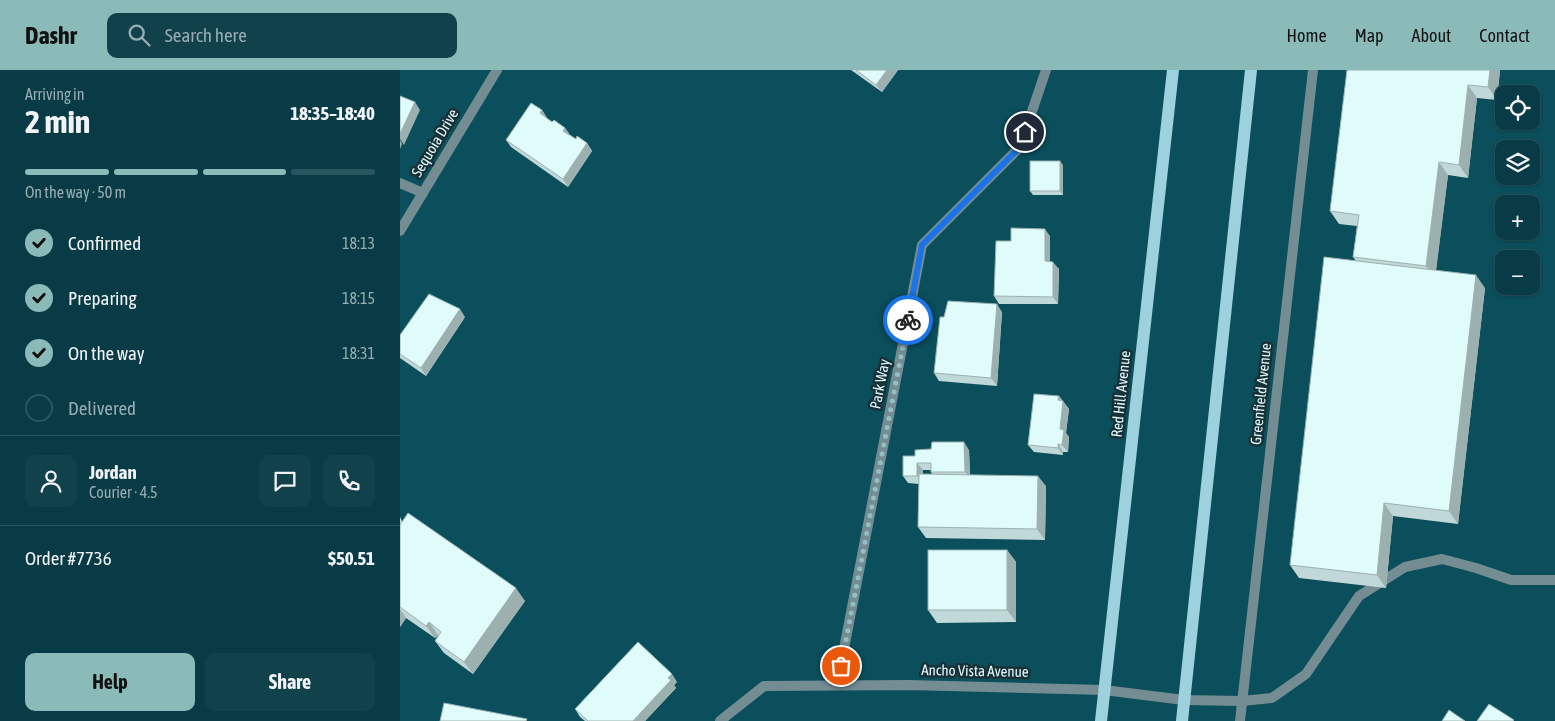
<!DOCTYPE html>
<html lang="en">
<head>
<meta charset="utf-8">
<style>
	:root { --surface:#083b45; --page:#11424c; --text:#f1f3f6; --muted:#98adb3; --line:#29555e; --accent:#8bbbb9 }
	body { margin:0; font-family:"Asap Condensed",sans-serif; background:var(--page); color:var(--text); height:100vh; display:flex; flex-direction:column; font-size:19px; white-space:nowrap }
	* { box-sizing:border-box; margin:0 }
	p { font-size:16px; color:var(--muted) }
	.icon { flex:none; width:28px; height:28px; fill:none; stroke:currentColor; stroke-width:2; stroke-linecap:round; stroke-linejoin:round }
	.map { position:relative; flex:1; overflow:hidden }
	.drawer { display:flex; flex-direction:column; background:var(--surface); width:400px }
	.drawer>* { flex:none }
	.tools { position:absolute; left:1095px; top:15px; display:grid; gap:10px }
	.tools a { display:grid; place-items:center; width:45px; height:45px; border-radius:10px; background:var(--surface); box-shadow:0 1px 4px #0004,0 0 0 1px var(--line); font-size:25px }
	.pin { position:absolute; display:grid; place-items:center; width:42px; height:42px; color:#fff; margin:-21px; border:2px solid #fff; border-radius:50%; box-shadow:0 1px 5px #0007 }
	.courier { position:absolute; display:grid; place-items:center; width:50px; height:50px; margin:-25px; border:4px solid #1a73e8; border-radius:50%; background:#fff; color:#222; box-shadow:0 1px 6px #0007 }
	.headline em { font-style:normal; font-weight:700 }
	.headline div { display:flex; flex-direction:column-reverse }
	.headline { display:flex; align-items:center; justify-content:space-between; height:85px; padding:0 25px }
	h1 { font-size:32px; font-weight:700; line-height:38px }
	.bar { display:grid; grid-template-columns:repeat(4,1fr); gap:8px 5px; align-content:center; height:60px; padding:0 25px }
	.bar i { height:6px; border-radius:4px; background:var(--line) }
	.bar .current { background:var(--accent) }
	.bar p { grid-column:span 4 }
	.line { display:flex; align-items:center; gap:12px; padding:0 25px; border-top:1px solid var(--line) }
	.line div { flex:1 }
	.round { display:grid; place-items:center; flex:none; width:52px; height:52px; border-radius:10px; background:var(--page) }
	ol { padding:0 25px; list-style:none }
	li { display:flex; align-items:center; gap:15px; height:55px }
	li p { margin-inline-start:auto }
	li .icon { padding:5px; border-radius:50%; background:var(--accent); color:#111; stroke-width:4 }
	li:last-child { color:var(--muted) }
	li i { width:28px; height:28px; border:2px solid var(--line); border-radius:50% }
	.cta { display:flex; gap:10px; margin-top:auto; padding:10px 25px }
	.cta a { flex:1; height:58px; border-radius:10px; background:var(--accent); color:#111; font-size:20px; font-weight:700; line-height:58px; text-align:center }
	.cta a+a { background:var(--page); color:var(--text) }
	header { display:flex; align-items:center; gap:30px; box-sizing:border-box; height:70px; padding:0 25px; background:var(--accent); color:#111 }
	header strong { font-size:24px }
	nav { display:flex; gap:28px; margin-inline-start:auto; font-size:18px }
	.search { width:350px; height:45px; background:var(--page); display:flex; align-items:center; gap:12px; box-sizing:border-box; padding:0 18px; border-radius:10px; color:var(--muted); font-size:19px }
	main { display:flex; flex:1; min-height:0 }
	.map>svg:first-child { display:block }
	.lines { fill:none; stroke-linecap:round; stroke-linejoin:round }
	.street { stroke:#748d93; stroke-width:10 }
	.primary { stroke:#9ed1de; stroke-width:12 }
	.wall { fill:#c0d8d7; fill-rule:evenodd }
	.shaded-wall { fill:#9cb0af }
	.building { fill:#dffbfa; stroke:#9cb0af }
	.done { stroke:#95bdc5; stroke-width:5; stroke-dasharray:0 9 }
	.route { stroke:#1a73e8; stroke-width:6 }
	.labels { text-anchor:middle; stroke-width:5; stroke-linejoin:round; paint-order:stroke }
	.street-label { font-size:15px; fill:#e0f8fe; stroke:#183137 }
</style>
</head>
<body>
<header>
<strong>Dashr</strong>
<div class="search"><svg class="icon" aria-label="search" viewBox="0 0 24 24"><circle cx="10" cy="10" r="6"/><path d="M15 15l6 6"/></svg>Search here</div>
<nav><a>Home</a><a>Map</a><a>About</a><a>Contact</a></nav>
</header>
<main>
<section class="drawer">
<div class="headline"><div><h1>2 min</h1><p>Arriving in</p></div><em>18:35–18:40</em></div>
<div class="bar"><i class="current"></i><i class="current"></i><i class="current"></i><i></i><p>On the way · 50 m</p></div>
<ol>
<li><svg class="icon" aria-label="check" viewBox="0 0 24 24"><path d="M5 12l5 5 9-10"/></svg>Confirmed<p>18:13</p></li>
<li><svg class="icon" aria-label="check" viewBox="0 0 24 24"><path d="M5 12l5 5 9-10"/></svg>Preparing<p>18:15</p></li>
<li><svg class="icon" aria-label="check" viewBox="0 0 24 24"><path d="M5 12l5 5 9-10"/></svg>On the way<p>18:31</p></li>
<li><i></i>Delivered</li>
</ol>
<div class="line" style="height:90px"><a class="round"><svg class="icon" aria-label="person" viewBox="0 0 24 24"><circle cx="12" cy="8" r="4"/><path d="M4 21q1-7 8-7t8 7"/></svg></a><div><b>Jordan</b><p>Courier · 4.5</p></div><a class="round"><svg class="icon" aria-label="chat" viewBox="0 0 24 24"><path d="M4 5h16v11H9l-5 4z"/></svg></a><a class="round"><svg class="icon" aria-label="phone" viewBox="0 0 24 24"><path d="M5 4h4l2 5-3 2q2 4 5 5l2-3 5 2v4C11 20 4 13 5 4z"/></svg></a></div>
<div class="line" style="height:65px"><div>Order #7736</div><b>$50.51</b></div>
<div class="cta"><a>Help</a><a>Share</a></div>
</section>
<div class="map">
<svg width="1155" height="651" viewBox="0 0 1155 651">
	<rect width="100%" height="100%" fill="#0b4f5c"/>
	<g class="lines">
		<!-- street -->
		<g class="street">
			<path d="M0 113 23 123"/>
			<path d="M0 161 97 0"/>
			<path d="M437 615 522 175 620 77 646 0"/>
			<path d="M320 651 364 616 508 615 666 619 704 620 784 630 842 631 872 628 906 604 959 526 1005 497 1042 489 1076 498 1111 510H1155"/>
			<path d="M840 651 913 0"/>
		</g>
		<!-- primary -->
		<g class="primary">
			<path d="M701 651 773 0"/>
			<path d="M782 651 851 0"/>
		</g>
	</g>
	<!-- wall -->
	<g class="wall">
		<path d="M451 0H498L482 22Z"/>
		<path d="M947 0H1100L1097 30 1077 28 1068 108 1048 105 1036 200 1085 218 1058 454 993 446 986 518 899 508 890 495 956 191 953 187 957 156 939 154 930 141Z"/>
		<path d="M142 40 147 48 152 52 165 58 170 65 176 69 187 73 192 81 168 117 111 77 106 70Z"/>
		<path d="M663 95V125H633L630 121Z"/>
		<path d="M650 166V192L659 199 658 234H599L594 226 611 171Z"/>
		<path d="M602 242 597 316 539 311 534 303 544 247Z"/>
		<path d="M65 247 26 306 0 288V265Z"/>
		<path d="M659 326 669 339 666 363 669 367 668 382H663V385L634 382 628 375Z"/>
		<path d="M569 380 570 405 646 416 645 470 526 468 518 457 519 414 508 413 503 406 515 386ZM523 400H531V402L532 404H523Z"/>
		<path d="M0 447 2 451 125 531 73 604 44 583 35 571 38 565 35 568 6 548 0 557Z"/>
		<path d="M607 480 616 492V552L537 553 528 540Z"/>
		<path d="M277 612 274 615 276 618 245 651H185L180 647 175 639Z"/>
	</g>
	<!-- shaded-wall -->
	<g class="shaded-wall">
		<path d="M487 0H498L482 22 476 15Z"/>
		<path d="M1090 0H1100L1097 30 1088 17Z"/>
		<path d="M1068 15 1077 28 1068 108 1059 95Z"/>
		<path d="M15 32 20 40 4 75 0 69V64Z"/>
		<path d="M142 40 147 48 140 43Z"/>
		<path d="M165 58 170 65 163 61Z"/>
		<path d="M0 70 2 74 0 79Z"/>
		<path d="M187 73 192 81 168 117 163 109Z"/>
		<path d="M660 91 663 95V125L660 121Z"/>
		<path d="M1039 92 1048 105 1035 209 1026 196Z"/>
		<path d="M645 159 650 166V199L645 191Z"/>
		<path d="M653 192 659 199 658 234 653 227Z"/>
		<path d="M1076 205 1085 218 1058 454 1049 441Z"/>
		<path d="M597 234 602 242 597 316 591 308Z"/>
		<path d="M60 239 65 247 26 306 21 298Z"/>
		<path d="M659 326 669 339 666 363 669 367 668 382 662 375 658 330Z"/>
		<path d="M564 372 569 380 570 409 565 402Z"/>
		<path d="M658 374 663 382V385L658 378Z"/>
		<path d="M517 393 523 400V414L517 406Z"/>
		<path d="M638 406 646 416 645 470 637 459Z"/>
		<path d="M984 433 993 446 986 518 977 505Z"/>
		<path d="M607 480 616 492V552L607 540Z"/>
		<path d="M116 518 125 531 73 604 64 592Z"/>
		<path d="M0 539 6 548 0 557Z"/>
		<path d="M29 552 38 565 35 568 26 556Z"/>
		<path d="M272 604 277 612 274 615 276 618 245 651H233Z"/>
	</g>
	<!-- building -->
	<g class="building">
		<path d="M456 0H487L476 15Z"/>
		<path d="M947 0H1090L1088 17 1068 15 1059 95 1039 92 1026 196 953 187 959 145 930 141Z"/>
		<path d="M0 26 15 32 0 64Z"/>
		<path d="M131 33 142 40 140 43 152 52 154 50 165 58 163 61 176 69 177 66 187 73 163 109 106 70Z"/>
		<rect x="630" y="91" width="30" height="30"/>
		<path d="M611 158 645 159V191L653 192V227L594 226 596 171H611Z"/>
		<path d="M924 187 1076 205 1049 441 984 433 977 505 890 495Z"/>
		<path d="M29 224 60 239 21 298 0 284V265Z"/>
		<path d="M548 231 597 234 591 308 534 303 540 247H544Z"/>
		<path d="M634 324 659 326 658 330 663 331 660 359 664 360 662 375 658 374V378L628 375Z"/>
		<path d="M532 372H564L565 402H531V393H517V406H503V386H515V380L531 379Z"/>
		<path d="M519 404 638 406 637 459 518 457Z"/>
		<path d="M8 443 116 518 64 592 35 571 41 562 29 552 26 556 0 537V455Z"/>
		<rect x="528" y="480" width="79" height="60"/>
		<path d="M238 572 272 604 268 608 271 610 233 651H188L175 639Z"/>
		<path d="M44 633 127 649 126 651H40Z"/>
		<path d="M1089 634 1114 650 1113 651H1077Z"/>
		<path d="M1049 640 1065 651H1042Z"/>
	</g>
	<g class="lines">
		<!-- done -->
		<path class="done" d="M441 596 508 250"/>
		<!-- route -->
		<path class="route" d="M508 250 522 175 620 77 625 62"/>
	</g>
	<g class="labels">
		<!-- street labels -->
		<g class="street-label">
			<text transform="translate(35 73) rotate(-59)" y="5">Sequoia Drive</text>
			<text transform="translate(480 314) rotate(-79)" y="5">Park Way</text>
			<text transform="translate(721 324) rotate(-84)" y="5">Red Hill Avenue</text>
			<text transform="translate(861 324) rotate(-84)" y="5">Greenfield Avenue</text>
			<text transform="translate(575 601) rotate(1)" y="5">Ancho Vista Avenue</text>
		</g>
	</g>
</svg>
<div class="tools">
<a><svg class="icon" aria-label="locate" viewBox="0 0 24 24"><circle cx="12" cy="12" r="6"/><path d="M12 2v4M12 18v4M2 12h4M18 12h4"/></svg></a>
<a><svg class="icon" aria-label="layers" viewBox="0 0 24 24"><path d="M12 4l9 5-9 5-9-5zM3 14l9 5 9-5"/></svg></a>
<a>+</a>
<a>−</a>
</div>
<div class="pin" style="left:441px;top:596px;background:#ea580c"><svg class="icon" aria-label="bag" viewBox="0 0 24 24"><path d="M5 8h14l-1 12H6zM9 8a3 3 0 0 1 6 0"/></svg></div>
<div class="pin" style="left:625px;top:62px;background:#1f2937"><svg class="icon" aria-label="home" viewBox="0 0 24 24"><path d="M3 11l9-7 9 7M6 9v11h12V9"/></svg></div>
<div class="courier" style="left:508px;top:250px"><svg class="icon" aria-label="bike" viewBox="0 0 24 24"><circle cx="6" cy="16" r="4"/><circle cx="18" cy="16" r="4"/><path d="M6 16l4-8h5l3 8M10 8l3 8H6M13 5h3"/></svg></div>
</div>
</main>
</body>
</html>
